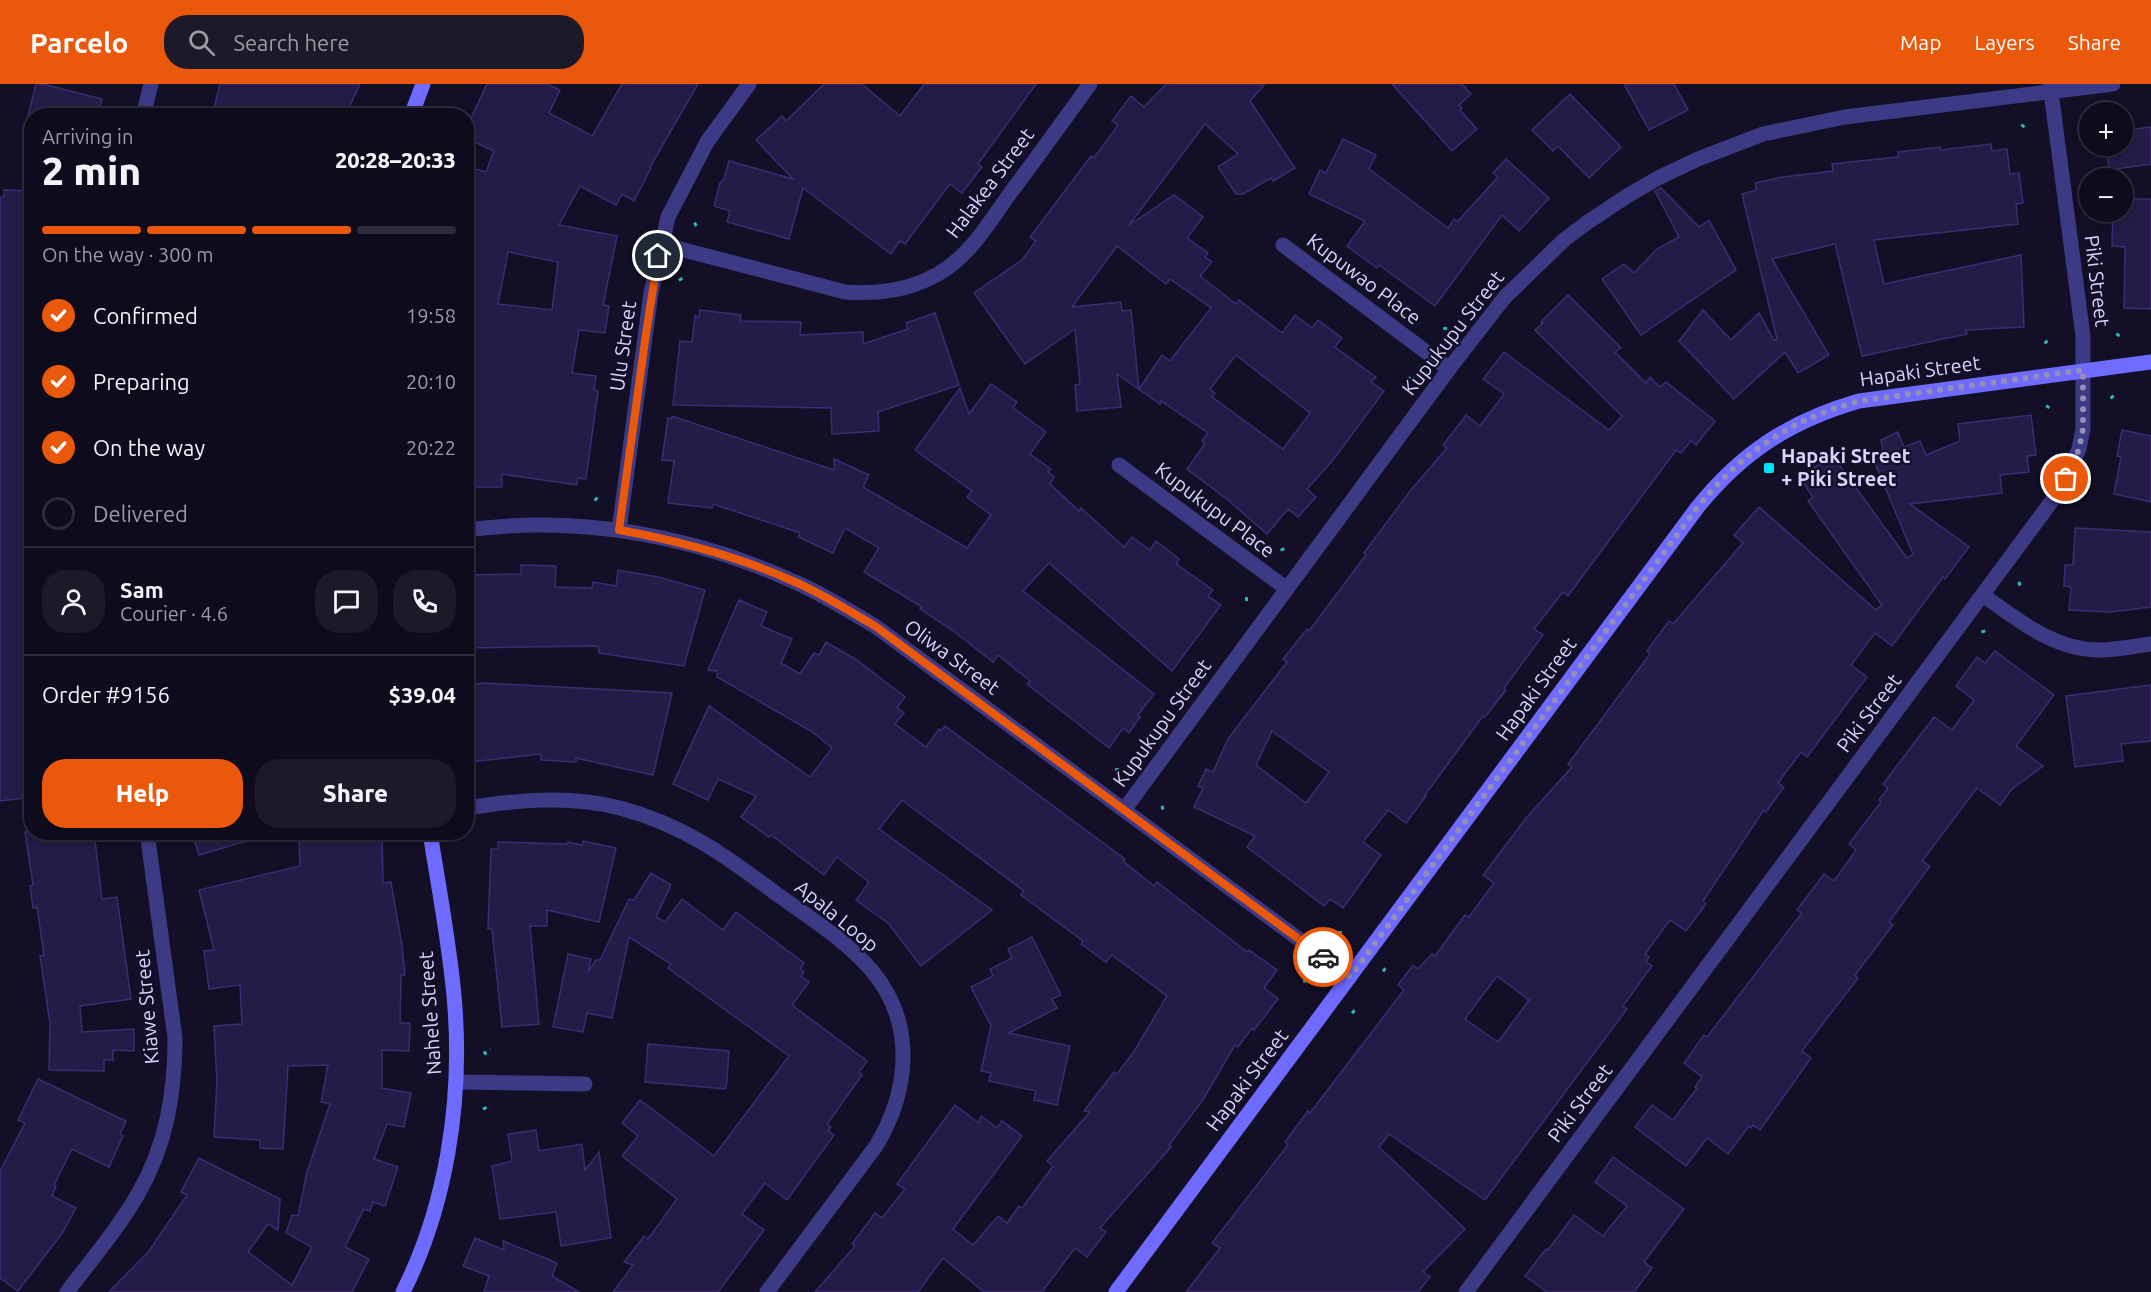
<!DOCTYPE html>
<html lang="en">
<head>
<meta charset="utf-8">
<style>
	:root { --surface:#0e0b1c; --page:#1c1929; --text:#f1f3f6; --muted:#9b9ba3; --line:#2e2b3b; --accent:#ea580c }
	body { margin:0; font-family:Ubuntu,sans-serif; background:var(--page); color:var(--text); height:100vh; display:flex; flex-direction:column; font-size:22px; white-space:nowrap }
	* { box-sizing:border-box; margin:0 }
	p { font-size:20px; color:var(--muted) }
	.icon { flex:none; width:33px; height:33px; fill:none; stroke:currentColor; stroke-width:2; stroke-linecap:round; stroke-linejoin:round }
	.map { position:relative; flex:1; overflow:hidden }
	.panel { position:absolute; left:24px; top:24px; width:450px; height:732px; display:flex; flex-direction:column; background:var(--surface); border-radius:24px; box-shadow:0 3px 9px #0003,0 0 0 2px var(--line) }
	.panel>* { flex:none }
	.tools { position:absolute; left:2079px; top:18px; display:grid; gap:12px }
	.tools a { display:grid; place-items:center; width:54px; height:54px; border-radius:50%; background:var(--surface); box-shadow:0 3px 9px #0003,0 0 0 2px var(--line); font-size:30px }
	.pin { position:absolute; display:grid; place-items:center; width:51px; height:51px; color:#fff; margin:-26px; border:3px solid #fff; border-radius:50%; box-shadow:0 2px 6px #0007 }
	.courier { position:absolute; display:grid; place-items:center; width:60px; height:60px; margin:-30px; border:4px solid #ea580c; border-radius:50%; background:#fff; color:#222; box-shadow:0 2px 8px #0007 }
	.head em { font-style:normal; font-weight:800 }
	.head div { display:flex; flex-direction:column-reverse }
	.head { display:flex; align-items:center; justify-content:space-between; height:102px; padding:0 18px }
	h1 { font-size:39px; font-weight:800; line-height:45px }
	.bar { display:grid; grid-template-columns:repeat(4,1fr); gap:9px 6px; align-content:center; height:72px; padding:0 18px }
	.bar i { height:8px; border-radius:4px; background:var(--line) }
	.bar .selected { background:var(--accent) }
	.bar p { grid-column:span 4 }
	.line { display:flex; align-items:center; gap:15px; padding:0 18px; border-top:2px solid var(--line) }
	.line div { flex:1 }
	.round { display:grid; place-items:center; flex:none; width:63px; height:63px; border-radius:24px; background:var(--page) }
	ol { padding:0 18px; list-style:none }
	li { display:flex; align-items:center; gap:18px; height:66px }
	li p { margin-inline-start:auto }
	li .icon { padding:6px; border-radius:50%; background:var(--accent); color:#fff; stroke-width:4 }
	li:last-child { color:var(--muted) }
	li i { width:33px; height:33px; border:3px solid var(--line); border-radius:50% }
	.button { display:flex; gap:12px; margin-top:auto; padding:12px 18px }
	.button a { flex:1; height:69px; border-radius:24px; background:var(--accent); color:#fff; font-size:24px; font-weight:800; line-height:69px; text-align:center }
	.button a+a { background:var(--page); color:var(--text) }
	header { display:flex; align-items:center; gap:36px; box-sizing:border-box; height:84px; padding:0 30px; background:var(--accent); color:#fff }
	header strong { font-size:28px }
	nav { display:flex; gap:33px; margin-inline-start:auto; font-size:21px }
	.search { width:420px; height:54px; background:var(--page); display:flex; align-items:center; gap:15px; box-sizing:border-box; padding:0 21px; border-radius:24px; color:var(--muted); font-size:22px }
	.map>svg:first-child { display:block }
	.building { fill:#241b47; stroke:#3b2d73; stroke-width:1.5; fill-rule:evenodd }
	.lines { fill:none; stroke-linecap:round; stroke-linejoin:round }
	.path { stroke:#2fb8b0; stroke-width:4; stroke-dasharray:3 4.5; stroke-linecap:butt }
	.street { stroke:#3d3a85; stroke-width:15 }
	.secondary { stroke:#6f6bff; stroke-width:15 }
	.done { stroke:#948fb3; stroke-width:6; stroke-dasharray:0 10.8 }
	.route { stroke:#ea580c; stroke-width:8 }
	.poi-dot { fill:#00e5ff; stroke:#130f26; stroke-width:2 }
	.labels { text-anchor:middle; stroke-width:4.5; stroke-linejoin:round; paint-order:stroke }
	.street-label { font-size:20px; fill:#d9d4ff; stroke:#130f26 }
	.poi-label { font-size:20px; font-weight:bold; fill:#d9d4ff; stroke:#130f26; text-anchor:start }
</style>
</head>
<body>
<header>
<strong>Parcelo</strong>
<div class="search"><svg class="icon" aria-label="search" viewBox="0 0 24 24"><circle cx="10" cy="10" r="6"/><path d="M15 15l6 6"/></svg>Search here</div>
<nav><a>Map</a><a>Layers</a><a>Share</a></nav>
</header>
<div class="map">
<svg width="2151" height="1208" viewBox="0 0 2151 1208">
	<rect width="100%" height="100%" fill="#130f26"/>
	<!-- building -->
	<g class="building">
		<path d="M36 0H43L102 15 98 32H28Z"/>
		<path d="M220 0H360L345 32H212Z"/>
		<path d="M487 0H547L560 6 549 29 592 52 622 0H698L650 83 651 84 634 117 622 110 616 121 580 102 559 141 617 152 603 221 609 222 605 249 579 246 572 289 596 292 594 306 598 307 586 395 578 394 577 401 502 390V403H466V82L486 88 494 67 466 54V45ZM508 168 558 178 552 226 498 220Z"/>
		<path d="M824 0H862L900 32 924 0H1036L978 80 982 83 962 109 950 100 905 160 900 157 891 170 803 104 789 155 727 138 730 127 714 122 720 99 724 95 729 77 793 95 756 56 782 32 786 37Z"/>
		<path d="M1166 0H1265L1250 17 1295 84 1273 97 1271 94 1243 110H1236L1218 83 1238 70 1205 40 1129 141 1174 111 1203 133 1187 154 1208 169 1205 173 1212 178 1200 192 1236 220 1239 216 1282 249 1295 231 1312 244 1318 236 1342 254 1335 263 1376 293 1371 298 1384 307 1333 376 1307 405 1316 413 1298 433 1288 425 1267 450 1228 416 1187 385 1205 360 1202 357 1208 349 1161 317 1160 320 1117 290 1121 323 1077 327 1075 301 1080 300 1075 245 1025 280 974 209 1022 176 1036 157 1030 153 1091 72 1094 74 1118 41 1112 37 1131 12 1144 23ZM1117 162 1166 200 1170 195 1211 224 1170 277 1162 271 1139 305 1131 226 1122 227 1121 218 1072 223ZM1236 271 1310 329 1283 365 1212 313 1215 309 1210 305Z"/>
		<path d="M1392 0H1462L1471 10 1459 21 1462 24 1460 26 1477 45 1452 67Z"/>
		<path d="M1624 0H1674L1688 26 1649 46Z"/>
		<path d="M1570 10 1621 63 1589 94 1558 62 1553 67 1532 46Z"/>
		<path d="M2151 43V80L2109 86 2106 62H2122V47Z"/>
		<path d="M1343 55 1376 71 1369 85 1448 144 1454 135 1458 137 1498 93 1493 89 1506 75 1549 114 1519 147 1502 131 1435 222 1379 181 1377 184 1347 162 1365 137 1309 110 1320 86 1326 89Z"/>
		<path d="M1991 60 1992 67 2007 65 2010 90 2019 89 2023 119 2016 120 2018 140 1874 156 1884 200 2021 171 2024 243 1966 246 1967 250 1862 272 1835 160 1772 175 1829 271 1798 289 1785 268 1734 315 1679 257 1703 226 1731 256 1759 229 1774 256 1777 255 1742 110 1757 106 1755 99 1783 93 1833 87 1832 80 1898 73V68L1940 63V66Z"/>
		<path d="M1661 104 1699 143 1709 136 1736 186 1641 251 1602 195 1624 180 1634 189 1657 165 1679 153 1655 107Z"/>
		<path d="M4 106 32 107V713L0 717V113H4Z"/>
		<path d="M2122 115H2151V225L2124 224 2125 163 2112 162 2113 128H2122Z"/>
		<path d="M1568 211 1621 264 1615 268 1646 299 1650 293 1660 303 1666 298 1715 337 1696 361 1691 357 1681 369 1676 366 1568 512 1563 508 1534 545 1543 551 1504 604 1506 606 1485 633 1483 632 1425 711 1426 712 1406 739 1388 726 1363 758 1381 771 1343 824 1330 815 1324 822 1247 763 1255 752 1194 723 1203 704 1198 702 1206 685 1213 688 1228 655 1287 578 1283 575 1307 545 1309 547 1366 471 1364 469 1411 406 1447 364 1443 361 1466 331 1480 342 1504 310 1483 295 1504 268 1609 346 1622 332 1535 246 1543 239 1541 238ZM1272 647 1329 688 1306 719 1256 681Z"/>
		<path d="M700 226 741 231 740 237 801 238 800 251 863 248V260L908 245 906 239 935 229 959 301 878 328 879 347 832 350 831 324 673 321 680 257 692 258 695 232 699 233Z"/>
		<path d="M991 300 1017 318 1013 324 1046 348 1030 370 1051 385 1048 388 1054 393 1050 400 1079 427 1081 424 1124 463 1132 453 1150 466 1156 457 1179 475 1176 480 1213 506 1208 512 1221 521 1172 587 1049 479 1023 507 1154 610 1138 631 1140 633 1129 649 1123 644 1109 664 1027 600 1030 597 998 571 993 578 952 546 920 525 922 523 864 488 879 464 845 444 833 469 798 453 800 449 713 420 712 424 668 419 674 377 662 376 668 334 672 335V332L834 386V375L869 391 863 403 967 464 991 431 967 413 972 407 915 366 960 304 969 330Z"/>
		<path d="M2031 331 2036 371 2027 372 2029 388 2000 391 2002 409 1910 420 1969 463 1945 495 1943 493 1892 562 1875 549 1851 581 1867 593 1807 673 1801 668 1778 699 1784 703 1766 728 1764 726 1703 817 1706 820 1686 847 1670 836 1645 870 1649 873 1646 878 1652 882 1623 922 1627 925 1485 1116 1389 1050 1379 1063 1465 1145 1423 1188 1430 1193 1418 1208H1186L1220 1164 1212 1159 1288 1061 1285 1058 1308 1027 1310 1029 1404 906 1398 901 1413 881 1418 885 1432 870 1435 872 1465 831 1469 833 1494 799 1483 791 1527 733 1572 683 1568 680 1650 570 1647 567 1669 537 1673 540 1743 459 1734 451 1759 423 1876 526 1882 521 1808 417 1813 413 1800 394 1832 371 1907 474 1913 470 1872 372 1883 368 1881 356 1898 348 1904 363 1920 357 1926 371 1960 357 1958 340ZM1497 892 1529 916 1498 958 1465 935Z"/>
		<path d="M2122 346 2151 352V418L2114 410 2121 373 2117 372Z"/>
		<path d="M2075 444 2151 448V523L2111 528 2069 526 2071 503 2064 502 2065 481H2073Z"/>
		<path d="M521 481 556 482 555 503 592 504 593 498 616 502 618 486 658 493 705 506 684 582 599 569 598 562 466 564V491L521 490Z"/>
		<path d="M739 516 767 528 761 542 792 555 781 579 800 590 814 569 819 571 826 558 857 576 905 613 897 623 904 629 895 640 926 663 939 645 941 647 945 642 1125 775 1123 777 1154 802 1157 798 1247 868 1249 866 1277 886 1264 904 1278 915 1254 946 1252 944 1238 963 1235 961 1204 1014 1169 1061 1171 1063 1100 1144 1106 1148 1087 1173 1075 1164 1042 1208H984L943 1174 918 1208H815L855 1162 852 1160 875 1129 882 1134 905 1105 897 1100 955 1021 979 1039 981 1032 997 1044 1002 1037 1022 1052 953 1145 973 1161 998 1132 1007 1139 1019 1122 1022 1124 1053 1082 1047 1077 1090 1028 1084 1027 1114 988 1117 990 1133 969 1167 912 1112 871 1106 878 1081 860 1083 857 1021 811 1024 807 902 716 879 745 992 826 921 882 888 839 856 816 869 798 837 773 824 791 771 751 769 753 741 733 756 712 718 695 708 716 673 700 709 622 810 693 832 664 811 647 717 593V587L708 586Z"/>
		<path d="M1995 567 2054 611 2016 662 2043 682 2011 706 2000 721 1977 704 1922 777 1930 782 1889 838 1893 841 1855 891 1858 894 1802 967 1811 974 1760 1046 1753 1041 1751 1044 1749 1042 1728 1070 1707 1054 1686 1082 1635 1043 1652 1021 1673 1036 1697 1004 1695 1003 1702 993 1684 979 1704 951 1707 953 1802 829 1797 826 1824 790 1834 797 1856 766 1849 760 1881 718 1879 716 1888 704 1883 700 1934 633 1952 646 1974 616 1956 602 1977 573 1985 579Z"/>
		<path d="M483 599 672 609 653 691 576 674V678L541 676V670L471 678 466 640V601Z"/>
		<path d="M2151 601V657L2121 660 2123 677 2075 683 2066 612Z"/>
		<path d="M25 748H94L102 815 117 813 131 915 80 922 82 948 134 945V967L113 966V976H104V987L49 986 50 939 40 872 44 871 37 823 33 824 30 802 33 801Z"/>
		<path d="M192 748H256L257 754 199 771Z"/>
		<path d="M299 748H382L383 799 391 798 402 862 405 891H401L400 939H410L409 967 382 966V1004L411 1009 404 1043 387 1040 374 1075 398 1083 385 1122 373 1118 370 1127 364 1125 345 1163 369 1175 352 1208H109L149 1167 187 1111 181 1108 199 1074 280 1115 278 1146 268 1140 248 1168 292 1201 312 1163 286 1149 292 1131 298 1132 307 1088 330 1020 321 1018 328 981 288 982 283 1065 260 1064V1056L214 1053 217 996 214 942 242 940 240 901 209 905 204 867 214 866 199 806 300 782Z"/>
		<path d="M583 757 616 764 599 838 547 826V842H530L539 940 502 943 492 845H488L491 765H498V758L567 760 568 758 582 761Z"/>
		<path d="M651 789 671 801 656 833 665 838 682 815 723 846 736 828 804 879 800 885 804 888 801 892 809 898 792 921 867 977 859 988 862 991 827 1040 831 1043 828 1047 834 1051 787 1116 765 1099 742 1130 764 1146 718 1208H613L633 1181 624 1178 644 1152 648 1155 677 1115 622 1072 638 1052 622 1039 640 1016 714 1072 789 972 668 884 671 880 629 853 612 934 587 929 583 948 553 943 568 870 591 875 588 888 596 876H600L629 815 634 816Z"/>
		<path d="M1032 853 1061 911 1052 915 1057 924 1009 949 1070 962 1057 1021 1034 1016 1036 1007 989 997 991 989 981 987 991 942 971 903 993 892 990 885 1012 874 1008 865Z"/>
		<path d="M648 960 729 967 726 1005 645 998Z"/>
		<path d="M38 995 126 1037 120 1050 123 1052 109 1083 72 1065 54 1101 56 1102 52 1112 76 1124 63 1148 18 1207 0 1194V1087L25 1039 18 1036Z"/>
		<path d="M536 1046 539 1067 582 1060 585 1086 599 1068 611 1154 561 1162 556 1128 500 1135 492 1082 512 1077 508 1050Z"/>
		<path d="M1613 1073 1684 1125 1644 1178 1652 1184 1634 1208H1547L1525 1192 1546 1165 1548 1166 1574 1131 1603 1152 1627 1122 1595 1098Z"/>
		<path d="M475 1154 504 1166 503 1157 557 1179 552 1192 579 1208H484L489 1192 463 1182Z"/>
	</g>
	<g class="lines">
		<!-- path -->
		<g class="path">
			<path d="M2086 28 2089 33"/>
			<path d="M2022 43 2026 38"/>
			<path d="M694 141 698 139"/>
			<path d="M680 194 682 198"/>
			<path d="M1445 243 1446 250"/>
			<path d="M2117 252 2121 247"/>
			<path d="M2045 257 2049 261"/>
			<path d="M1408 295 1413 294"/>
			<path d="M2111 312 2115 316"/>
			<path d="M2047 324 2050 319"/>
			<path d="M595 414 600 419"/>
			<path d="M1282 464 1284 470"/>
			<path d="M2018 500 2024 499"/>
			<path d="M1245 515H1250"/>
			<path d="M1983 546 1985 553"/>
			<path d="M1117 684 1118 691"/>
			<path d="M1161 724 1166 723"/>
			<path d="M460 752 465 756"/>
			<path d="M1340 847V854"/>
			<path d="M1383 885 1389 889"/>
			<path d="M1303 897 1309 896"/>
			<path d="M1352 927 1358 931"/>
			<path d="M484 970 490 965"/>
			<path d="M484 1023 487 1028"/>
		</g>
		<!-- street -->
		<g class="street">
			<path d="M143 32 151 0"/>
			<path d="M661 160 845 208C878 210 908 207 938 190 970 172 991 136 1011 108 1038 72 1064 36 1090 0"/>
			<path d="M1283 161 1449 285"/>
			<path d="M1119 381 1287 505"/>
			<path d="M466 446C579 431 692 451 795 498 823 510 849 527 875 542L1350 893"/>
			<path d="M619 446 651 209 668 133 707 58 749 0"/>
			<path d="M1983 511C2019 537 2057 568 2104 566 2120 565 2136 562 2151 560"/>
			<path d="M466 724C517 716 569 711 620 724 684 741 726 772 778 811 810 834 847 857 873 888 916 941 909 1007 876 1062L767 1208"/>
			<path d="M1124 726 1449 285 1505 213 1565 155 1588 138 1627 112 1660 93 1698 75 1763 50 1845 33 2113 0"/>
			<path d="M456 998 585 1000"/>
			<path d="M67 1208C91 1176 118 1145 138 1110 166 1062 175 1010 175 954L147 748"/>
			<path d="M1466 1208 2060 406 2079 365 2083 345V252L2050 0"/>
		</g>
		<!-- secondary -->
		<g class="secondary">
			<path d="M411 32 423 0"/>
			<path d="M403 1208C446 1122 462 1020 455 924 451 866 439 807 430 748"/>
			<path d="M1116 1208 1697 424C1742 368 1790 337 1859 317L2151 278"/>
		</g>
	</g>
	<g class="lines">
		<!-- done -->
		<path class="done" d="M1323 873 1350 893 1697 424C1742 368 1790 336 1859 317L2083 286V345L2079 365 2066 395"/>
		<!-- route -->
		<path class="route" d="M658 172 645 257 619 446C680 457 738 472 795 498 823 510 849 527 875 542L1323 873"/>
	</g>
	<!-- markers -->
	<rect class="poi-dot" x="1763" y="378" width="12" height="12" rx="3"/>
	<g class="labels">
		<!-- street labels -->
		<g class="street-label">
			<text transform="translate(990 99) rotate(-53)" y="7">Halakea Street</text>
			<text transform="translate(1364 195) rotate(37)" y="7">Kupuwao Place</text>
			<text transform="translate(2097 197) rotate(83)" y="7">Piki Street</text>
			<text transform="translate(1453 249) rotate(-52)" y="7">Kupukupu Street</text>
			<text transform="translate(623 262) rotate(-82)" y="7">Ulu Street</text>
			<text transform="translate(1920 287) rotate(-8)" y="7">Hapaki Street</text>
			<text transform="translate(1215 426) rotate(37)" y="7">Kupukupu Place</text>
			<text transform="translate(952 573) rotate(36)" y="7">Oliwa Street</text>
			<text transform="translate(1536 605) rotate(-54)" y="7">Hapaki Street</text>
			<text transform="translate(1869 629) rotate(-53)" y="7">Piki Street</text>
			<text transform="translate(1162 639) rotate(-54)" y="7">Kupukupu Street</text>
			<text transform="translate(837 832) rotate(39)" y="7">Apala Loop</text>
			<text transform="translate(147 923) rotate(-95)" y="7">Kiawe Street</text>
			<text transform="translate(430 929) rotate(-94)" y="7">Nahele Street</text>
			<text transform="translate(1247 996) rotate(-53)" y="7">Hapaki Street</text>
			<text transform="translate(1580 1019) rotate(-53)" y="7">Piki Street</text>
		</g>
		<!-- poi labels -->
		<g class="poi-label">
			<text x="1781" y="379">Hapaki Street<tspan x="1781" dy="23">+ Piki Street</tspan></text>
		</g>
	</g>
</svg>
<div class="tools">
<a>+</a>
<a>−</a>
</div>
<div class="pin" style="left:2066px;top:395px;background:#ea580c"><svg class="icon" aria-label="bag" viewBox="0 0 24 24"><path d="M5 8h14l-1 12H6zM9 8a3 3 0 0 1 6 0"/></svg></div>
<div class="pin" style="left:658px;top:172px;background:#1f2937"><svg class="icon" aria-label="home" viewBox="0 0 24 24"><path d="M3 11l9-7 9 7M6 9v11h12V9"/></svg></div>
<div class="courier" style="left:1323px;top:873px"><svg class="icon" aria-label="car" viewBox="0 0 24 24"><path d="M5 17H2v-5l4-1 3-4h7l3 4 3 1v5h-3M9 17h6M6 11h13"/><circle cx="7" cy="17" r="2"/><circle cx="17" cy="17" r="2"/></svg></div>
<section class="panel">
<div class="head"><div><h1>2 min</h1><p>Arriving in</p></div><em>20:28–20:33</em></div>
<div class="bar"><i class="selected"></i><i class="selected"></i><i class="selected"></i><i></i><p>On the way · 300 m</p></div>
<ol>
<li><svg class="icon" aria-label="check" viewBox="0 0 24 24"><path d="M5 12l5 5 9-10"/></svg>Confirmed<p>19:58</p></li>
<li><svg class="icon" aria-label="check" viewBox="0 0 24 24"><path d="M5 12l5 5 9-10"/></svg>Preparing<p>20:10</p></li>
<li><svg class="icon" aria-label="check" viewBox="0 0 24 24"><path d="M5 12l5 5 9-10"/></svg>On the way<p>20:22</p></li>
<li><i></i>Delivered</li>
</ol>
<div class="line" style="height:108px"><a class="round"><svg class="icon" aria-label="person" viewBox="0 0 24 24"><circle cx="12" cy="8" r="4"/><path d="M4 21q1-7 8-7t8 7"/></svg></a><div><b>Sam</b><p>Courier · 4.6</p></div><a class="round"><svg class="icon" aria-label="chat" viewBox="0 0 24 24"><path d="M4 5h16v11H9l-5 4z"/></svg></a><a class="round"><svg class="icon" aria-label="phone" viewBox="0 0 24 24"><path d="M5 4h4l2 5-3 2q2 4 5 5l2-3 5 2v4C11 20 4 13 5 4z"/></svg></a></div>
<div class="line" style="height:78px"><div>Order #9156</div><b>$39.04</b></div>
<div class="button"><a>Help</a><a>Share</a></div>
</section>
</div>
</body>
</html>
